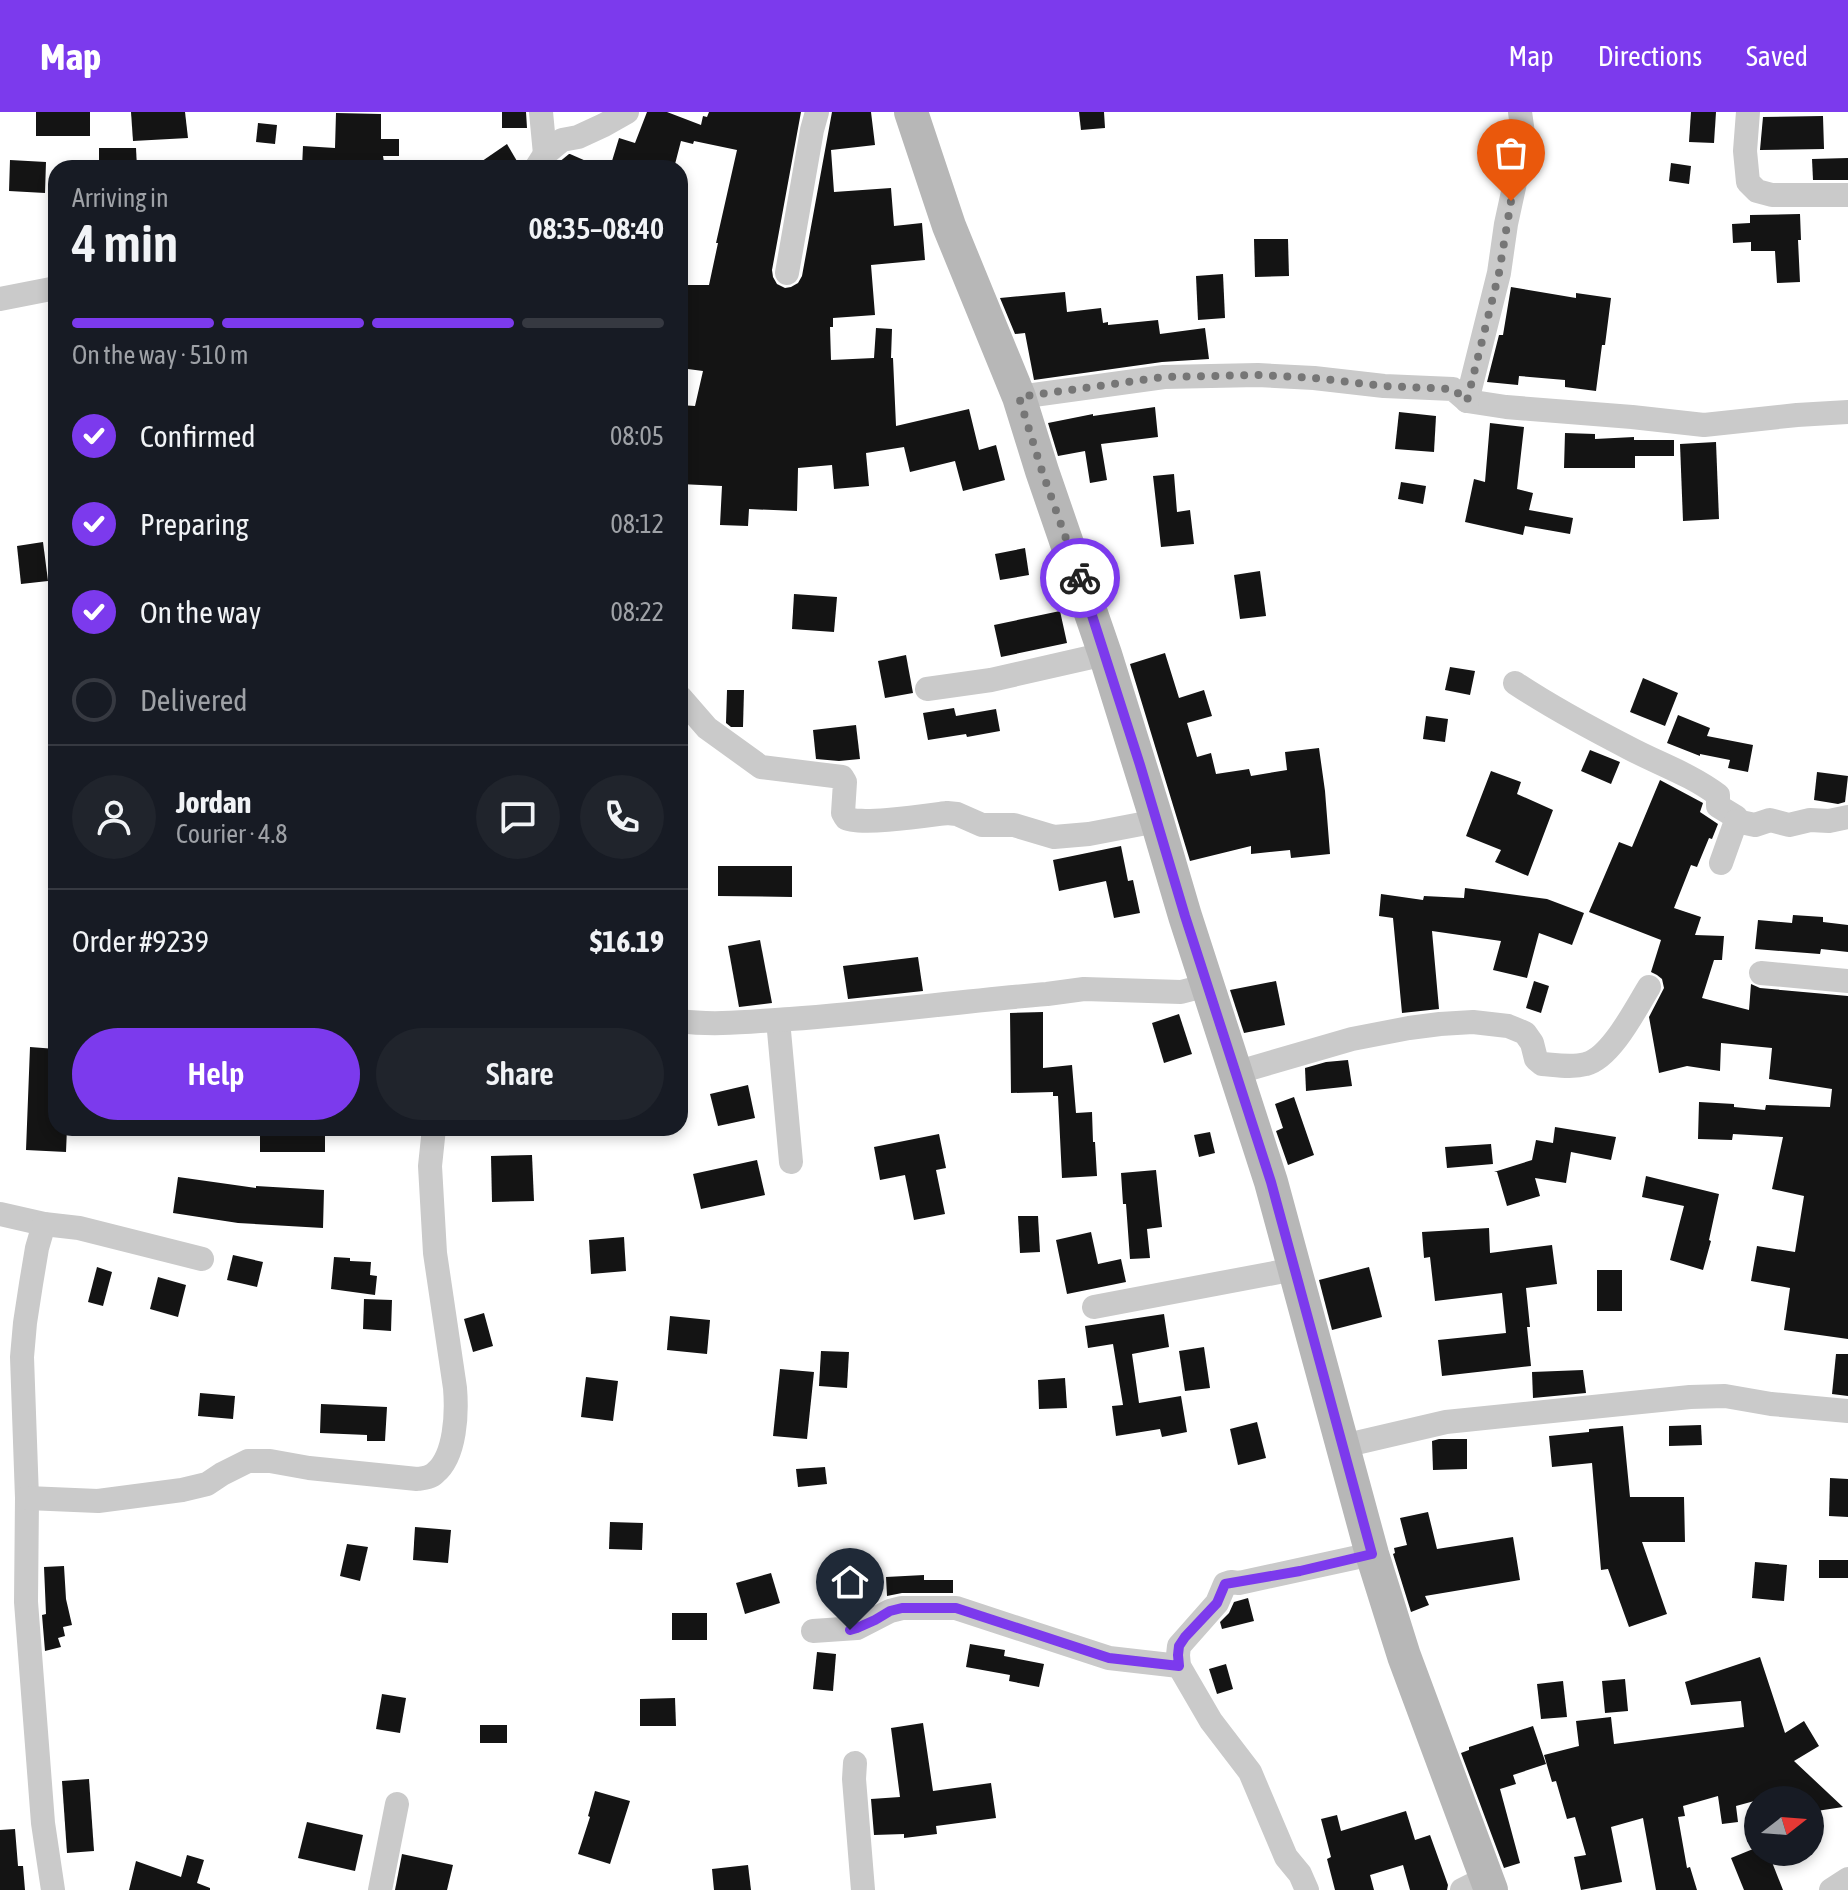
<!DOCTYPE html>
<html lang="en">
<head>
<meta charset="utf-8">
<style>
	:root { --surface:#171b24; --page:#20242c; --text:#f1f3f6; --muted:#9ea1a6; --line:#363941; --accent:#7c3aed }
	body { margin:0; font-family:"Asap Condensed",sans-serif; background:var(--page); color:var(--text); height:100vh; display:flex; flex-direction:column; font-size:30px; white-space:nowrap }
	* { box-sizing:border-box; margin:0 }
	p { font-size:26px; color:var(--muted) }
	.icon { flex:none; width:44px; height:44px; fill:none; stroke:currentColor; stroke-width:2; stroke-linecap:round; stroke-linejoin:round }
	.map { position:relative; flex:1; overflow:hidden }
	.drawer { position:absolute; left:48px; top:48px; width:640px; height:976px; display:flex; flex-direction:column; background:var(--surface); border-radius:24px; box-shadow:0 4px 12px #0003 }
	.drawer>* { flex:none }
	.needle { width:52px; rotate:73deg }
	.fabs { position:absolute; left:1744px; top:1674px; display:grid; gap:16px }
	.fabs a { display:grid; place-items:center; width:80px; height:80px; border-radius:50%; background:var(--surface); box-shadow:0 4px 12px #0003; font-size:40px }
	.pin { position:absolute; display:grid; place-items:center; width:68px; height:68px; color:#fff; margin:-82px -34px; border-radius:50% 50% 50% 0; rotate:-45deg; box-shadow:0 0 8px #0007 }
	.pin .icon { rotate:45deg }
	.courier { position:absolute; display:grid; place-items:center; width:80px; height:80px; margin:-40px; border:6px solid #7c3aed; border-radius:50%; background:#fff; color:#222; box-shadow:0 2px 10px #0007 }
	.overview em { font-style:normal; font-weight:600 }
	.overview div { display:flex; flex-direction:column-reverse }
	.overview { display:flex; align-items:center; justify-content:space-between; height:136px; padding:0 24px }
	h1 { font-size:52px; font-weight:600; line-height:60px }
	.bar { display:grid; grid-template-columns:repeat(4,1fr); gap:12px 8px; align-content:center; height:96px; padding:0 24px }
	.bar i { height:10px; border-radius:6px; background:var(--line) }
	.bar .selected { background:var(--accent) }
	.bar p { grid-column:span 4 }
	.line { display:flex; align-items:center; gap:20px; padding:0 24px; border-top:2px solid var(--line) }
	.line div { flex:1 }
	.round { display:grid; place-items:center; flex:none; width:84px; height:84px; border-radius:42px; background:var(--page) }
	ol { padding:0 24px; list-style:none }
	li { display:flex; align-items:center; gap:24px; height:88px }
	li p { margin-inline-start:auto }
	li .icon { padding:8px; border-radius:50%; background:var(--accent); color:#fff; stroke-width:4 }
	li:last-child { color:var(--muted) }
	li i { width:44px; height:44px; border:4px solid var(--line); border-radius:50% }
	.button { display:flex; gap:16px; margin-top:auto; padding:16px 24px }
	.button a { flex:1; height:92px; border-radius:48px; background:var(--accent); color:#fff; font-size:32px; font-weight:600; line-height:92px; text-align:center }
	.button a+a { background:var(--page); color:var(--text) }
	header { display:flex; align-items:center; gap:48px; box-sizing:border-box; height:112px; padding:0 40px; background:var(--accent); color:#fff }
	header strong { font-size:38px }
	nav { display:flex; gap:44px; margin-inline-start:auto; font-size:28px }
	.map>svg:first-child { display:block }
	.building { fill:#141414 }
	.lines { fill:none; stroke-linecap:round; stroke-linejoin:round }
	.street { stroke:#cacaca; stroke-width:24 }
	.secondary { stroke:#b7b7b7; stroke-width:34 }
	.done { stroke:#767676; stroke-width:8; stroke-dasharray:0 14.4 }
	.route { stroke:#7c3aed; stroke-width:10 }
</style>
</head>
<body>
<header>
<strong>Map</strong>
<nav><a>Map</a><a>Directions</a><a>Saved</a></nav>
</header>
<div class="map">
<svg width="1848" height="1778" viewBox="0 0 1848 1778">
	<rect width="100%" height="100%" fill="#fff"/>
	<!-- building -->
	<g class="building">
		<rect x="36" y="0" width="54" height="24"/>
		<path d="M131 0H185L188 26 133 29Z"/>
		<path d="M502 0H526L527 16H502Z"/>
		<path d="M647 0H667L701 13 703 4 707 5 709 0H801L772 158 773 165 777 172 785 176 791 175 798 171 802 164 832 0H871L875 33 831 38 834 80 891 76 894 114 922 111 925 148 871 153 875 203 833 206V215H830L831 248 874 246 876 216 892 217 891 246H893L896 314 969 297 979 338 996 333 1005 368 963 379 955 349 910 360 904 335 866 341 869 374 834 377 832 353 798 356 797 399 749 397 748 414 720 413 722 374 680 372V293L695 294 703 259 680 256V173H709L718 131H716L737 38 694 29 693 32 681 29 674 56H634L612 49 619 26 635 31Z"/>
		<path d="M1079 0H1104L1105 16 1081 18Z"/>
		<path d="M1691 0H1716L1714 31 1689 30Z"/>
		<path d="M336 1 381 2V27H399V44H383L385 56H302L303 34 335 36Z"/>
		<path d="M1823 4 1824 37 1760 38 1763 5Z"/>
		<path d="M258 11 277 13 275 32 256 30Z"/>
		<path d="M507 32 521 56H472Z"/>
		<path d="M99 36H136L137 56H99Z"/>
		<path d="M569 42H570L602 56H557L558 51Z"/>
		<path d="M1848 46V68H1813L1812 47Z"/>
		<path d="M10 48 46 50 45 81 9 79Z"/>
		<path d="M1671 51 1691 54 1689 72 1669 69Z"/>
		<path d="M1800 102 1801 128H1798L1800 170 1777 171 1775 139H1751V130L1733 131 1732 112 1750 111V103Z"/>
		<path d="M1254 127H1288L1289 164 1255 165Z"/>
		<path d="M1223 162 1225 206 1198 208 1196 164Z"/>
		<path d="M1511 175 1576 186V181L1611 186 1605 233H1602L1596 279 1565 275V268L1519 264 1518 273 1487 270 1499 223H1503Z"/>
		<path d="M1065 180 1067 200 1101 196 1103 211 1108 210V213L1158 208 1160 222 1205 216 1209 247 1162 250 1034 268 1025 221 1015 222 1000 186Z"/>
		<path d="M1155 295 1158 325 1101 332 1107 368 1090 371 1085 339 1058 344 1048 311 1093 302V304Z"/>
		<path d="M1399 300 1436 304 1434 340 1395 337Z"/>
		<path d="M1490 311 1524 315 1517 377 1533 381 1529 398 1573 406 1570 422 1525 414 1523 423 1465 410 1474 367 1485 370Z"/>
		<path d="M1565 321 1595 322V327L1634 325V328H1674V344H1635V356H1564Z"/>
		<path d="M1716 330 1719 407 1683 409 1680 332Z"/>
		<path d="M1174 362 1177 400 1190 398 1194 432 1161 435 1153 364Z"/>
		<path d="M1401 370 1426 374 1423 392 1398 387Z"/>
		<path d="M43 430 48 469 21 472 17 434Z"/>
		<path d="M1025 436 1029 463 1000 468 995 442Z"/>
		<path d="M1260 459 1266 504 1240 507 1234 463Z"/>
		<path d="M794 482 837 485 834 520 792 517Z"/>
		<path d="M1060 499 1067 531 1001 545 994 513Z"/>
		<path d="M1165 541 1179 586 1204 578 1212 604 1187 611 1197 645 1211 641 1216 662 1249 657 1251 664 1287 658 1285 640 1319 636 1325 679 1330 742 1291 746 1290 738 1251 742V734L1190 749 1130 552Z"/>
		<path d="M906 543 913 581 885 586 878 549Z"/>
		<path d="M1450 555 1475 559 1470 583 1445 578Z"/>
		<path d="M1643 566 1678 581 1665 614 1630 600Z"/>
		<path d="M727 578H744L743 615H731L726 611Z"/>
		<path d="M954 596 956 604 996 597 1000 619 967 625 966 622 928 628 923 601Z"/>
		<path d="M1678 603 1710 616 1707 624 1753 633 1748 660 1728 656 1730 648 1700 642V644L1667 631Z"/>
		<path d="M1426 604 1448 607 1445 630 1423 627Z"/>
		<path d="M856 613 860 647 839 649 816 647 813 618Z"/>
		<path d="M1590 638 1620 650 1611 672 1581 659Z"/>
		<path d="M1491 659 1521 670 1517 682 1553 698 1528 764 1495 750 1501 738 1466 724Z"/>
		<path d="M1817 660 1848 664 1845 690 1838 692 1814 688Z"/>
		<path d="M1660 668 1703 691 1700 700 1718 712 1712 727 1709 726 1697 755 1691 753 1674 796 1701 805 1695 823 1724 824 1722 848H1714L1702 886 1749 898 1751 872 1760 876 1848 884V1227L1784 1218 1790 1176 1751 1169 1757 1134 1795 1140 1804 1084 1772 1077 1783 1025 1733 1022 1732 1028 1698 1027 1699 990 1734 992V995L1765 998 1766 993 1830 995 1832 977 1769 967 1772 936 1721 931 1720 959 1687 954 1659 961 1649 905 1664 876 1662 867 1657 863 1651 860 1661 828 1589 800 1619 730 1632 735Z"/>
		<path d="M1121 734 1128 769 1133 768 1140 801 1114 806 1106 769 1059 779 1053 748Z"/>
		<path d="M718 754H792V785L718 784Z"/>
		<path d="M1465 776 1547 787 1584 801 1572 833 1539 821 1527 866 1493 858 1501 829 1432 819 1439 897 1402 901 1393 806 1379 804 1381 782 1423 788 1424 784 1464 786Z"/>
		<path d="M1793 803 1823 805V810L1848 813V840L1821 837 1820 842 1755 837 1758 808 1792 811Z"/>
		<path d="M760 828 772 891 739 895 728 834Z"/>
		<path d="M918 845 923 879 848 887 843 854Z"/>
		<path d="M1276 869 1285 913 1244 921 1230 878Z"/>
		<path d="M1534 869 1549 874 1541 901 1526 896Z"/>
		<path d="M1043 900V956L1072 953 1076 1001 1092 1000 1093 1030H1095L1097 1064 1062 1066 1058 984H1053V980L1011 981 1010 901Z"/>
		<path d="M1179 902 1192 942 1164 951 1152 911Z"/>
		<path d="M30 935 56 937V1016H67L66 1040 26 1038Z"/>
		<path d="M1348 948 1352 974 1306 979 1305 956 1326 950Z"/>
		<path d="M748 973 755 1006 718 1014 710 982Z"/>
		<path d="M1294 985 1314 1043 1288 1053 1276 1019 1283 1016 1275 992Z"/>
		<path d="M1555 1015 1616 1025 1611 1048 1571 1040 1566 1071 1535 1066 1540 1084 1507 1094 1497 1060H1494L1532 1048 1536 1028 1553 1031Z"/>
		<rect x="260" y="1016" width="65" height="24"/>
		<path d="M1210 1020 1215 1041 1199 1045 1194 1023Z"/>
		<path d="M939 1022 946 1056 936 1058 945 1102 914 1108 905 1063 880 1068 874 1035Z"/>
		<path d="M1491 1032 1493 1052 1447 1056 1445 1035Z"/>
		<path d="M532 1043 534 1089 492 1090 491 1044Z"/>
		<path d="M757 1048 765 1083 701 1097 693 1062Z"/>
		<path d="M1156 1058 1162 1115 1147 1117 1150 1146 1130 1147 1126 1092H1123L1121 1061Z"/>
		<path d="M1646 1064 1719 1082 1709 1128 1711 1129 1703 1158 1670 1148 1684 1094 1642 1085Z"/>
		<path d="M178 1065 256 1076V1074L324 1078 323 1116 238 1111 173 1101Z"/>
		<path d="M1018 1104H1038L1040 1140 1020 1141Z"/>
		<path d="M1489 1116 1490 1141 1552 1133 1557 1172 1526 1176 1530 1215H1527L1531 1254 1442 1264 1438 1228 1506 1221 1502 1181 1435 1189 1430 1145 1424 1146 1422 1120Z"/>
		<path d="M1091 1120 1098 1152 1121 1147 1126 1170 1067 1182 1056 1128Z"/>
		<path d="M624 1125 626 1159 591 1162 589 1128Z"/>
		<path d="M233 1143 263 1150 257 1175 227 1168Z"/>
		<path d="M334 1145 350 1146V1149L371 1150 370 1163 377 1164 375 1183 331 1177Z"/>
		<path d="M97 1155 112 1160 103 1194 88 1190Z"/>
		<path d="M1369 1155 1382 1205 1332 1218 1319 1168Z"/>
		<rect x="1597" y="1158" width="25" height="41"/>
		<path d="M158 1165 186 1173 178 1205 150 1197Z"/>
		<path d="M364 1187 392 1188 391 1219 363 1217Z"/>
		<path d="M484 1201 493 1234 473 1240 464 1207Z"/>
		<path d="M1164 1202 1169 1235 1132 1242 1139 1291 1181 1284 1187 1320 1162 1325 1160 1317 1116 1324 1112 1294 1123 1293 1113 1232 1088 1236 1085 1214Z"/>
		<path d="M670 1204 710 1208 707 1242 667 1238Z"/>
		<path d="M1204 1235 1210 1276 1185 1279 1179 1239Z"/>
		<path d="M821 1239 849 1240 847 1276 819 1274Z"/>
		<path d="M1836 1242H1848V1284L1832 1282Z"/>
		<path d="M780 1257 814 1260 807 1327 773 1324Z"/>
		<path d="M1583 1258 1586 1281 1533 1286 1532 1260Z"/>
		<path d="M586 1265 618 1269 613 1309 581 1305Z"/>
		<path d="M1065 1266 1067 1296 1039 1297 1038 1268Z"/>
		<path d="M200 1281 235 1284 233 1307 198 1304Z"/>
		<path d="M321 1292 387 1295 385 1329H367V1323L320 1321Z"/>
		<path d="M1257 1310 1266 1346 1238 1353 1230 1317Z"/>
		<path d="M1701 1313 1702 1333 1669 1334V1314Z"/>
		<path d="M1623 1314 1630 1385H1684L1685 1430H1642L1667 1502 1629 1515 1608 1457 1601 1458 1592 1351 1552 1355 1549 1324 1589 1320V1317Z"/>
		<path d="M1439 1327H1467V1357L1433 1358 1432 1329Z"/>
		<path d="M825 1355 827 1372 798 1375 796 1357Z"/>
		<path d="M1830 1366 1848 1367V1405L1829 1404Z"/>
		<path d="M1428 1400 1437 1437 1513 1425 1520 1468 1425 1484 1429 1493 1411 1500 1393 1442 1395 1441 1394 1436 1407 1433 1400 1406Z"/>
		<path d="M610 1410 643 1411 642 1438 609 1437Z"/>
		<path d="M415 1415 451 1418 448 1451 413 1448Z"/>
		<path d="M347 1432 368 1435 360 1469 340 1464Z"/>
		<rect x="1819" y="1448" width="29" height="18"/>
		<path d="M1755 1450 1787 1453 1784 1489 1752 1486Z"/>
		<path d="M64 1454 66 1487 72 1513 63 1515 65 1524 58 1526 61 1535 45 1539 42 1503 46 1502 44 1455Z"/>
		<path d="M771 1461 780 1491 745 1502 736 1471Z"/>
		<path d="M924 1463V1468H953V1481H902L887 1484 886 1465Z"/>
		<path d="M1248 1486 1254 1509 1222 1517 1220 1510 1229 1501 1234 1490Z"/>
		<rect x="672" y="1501" width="35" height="27"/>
		<path d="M970 1532 1005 1538 1004 1544 1044 1552 1039 1575 1009 1569 1010 1563 966 1555Z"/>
		<path d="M817 1540 836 1542 833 1579 813 1577Z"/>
		<path d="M1760 1545 1785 1621 1804 1609 1819 1634 1794 1649 1843 1695 1810 1700V1688H1758L1736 1694 1738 1710 1722 1712 1718 1684 1683 1694 1685 1704 1678 1705 1687 1756 1690 1755 1697 1778H1656L1643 1706 1611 1715 1622 1770 1581 1778 1574 1745 1586 1743 1575 1705 1567 1707 1556 1669 1552 1670 1544 1643 1579 1634 1576 1609 1611 1605 1614 1632 1744 1615 1741 1589 1691 1593 1685 1570Z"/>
		<path d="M1226 1552 1233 1577 1217 1582 1209 1557Z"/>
		<path d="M1625 1567 1628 1599 1605 1601 1602 1569Z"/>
		<path d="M1563 1569 1567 1605 1541 1607 1537 1572Z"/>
		<path d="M382 1582 406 1586 400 1621 376 1617Z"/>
		<path d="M675 1586 676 1614H640V1587Z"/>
		<path d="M923 1611 933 1679 991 1671 996 1706 936 1714 937 1722 904 1726V1722L874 1723 871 1687 900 1685 891 1616Z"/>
		<rect x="480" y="1613" width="27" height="18"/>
		<path d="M1533 1614 1546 1652 1513 1663 1516 1672 1500 1677 1520 1751 1504 1756 1461 1641 1469 1638V1635Z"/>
		<path d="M89 1667 94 1739 67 1741 62 1669Z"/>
		<path d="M595 1679 630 1689 610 1752 578 1742 590 1705 588 1704Z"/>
		<path d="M1406 1699 1415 1728 1430 1723 1448 1773 1447 1778H1410L1403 1753 1370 1763 1374 1778H1335L1327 1747 1331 1745 1321 1707 1337 1703 1341 1719Z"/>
		<path d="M307 1710 363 1723 355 1759 298 1746Z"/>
		<path d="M15 1717 18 1754H23L25 1778H0V1718Z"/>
		<path d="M1758 1735V1740H1768L1783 1778H1744L1731 1746Z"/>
		<path d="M402 1742 453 1753 447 1778H395Z"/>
		<path d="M187 1743 204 1748 197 1771 210 1776V1778H129L136 1749 181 1765Z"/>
		<path d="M748 1753 751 1778H714L712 1757Z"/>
	</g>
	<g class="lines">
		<!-- street -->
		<g class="street">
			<path d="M541 0 545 42 542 53"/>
			<path d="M1748 0 1745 39 1748 70 1757 79 1772 83H1848"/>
			<path d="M536 56 545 42 562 28 578 25 604 13 627 0"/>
			<path d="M787 161 812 18 817 0"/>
			<path d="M0 187 56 176"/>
			<path d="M1019 285 1164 265 1258 263 1314 266 1384 274 1453 277 1467 289 1506 295 1632 305 1704 313 1797 303 1848 300"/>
			<path d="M1467 289 1499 161 1506 112 1516 66 1525 36 1520 0"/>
			<path d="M1515 571C1551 595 1590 616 1629 636 1659 652 1690 662 1718 683V694L1736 705V709"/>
			<path d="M927 577 991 568 1105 542"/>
			<path d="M680 585 707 616 761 655 842 665 845 670 843 701C844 703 845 705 846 706 857 714 931 703 947 701L957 702 982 713H1014L1054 725 1089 722 1157 709"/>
			<path d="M1721 751 1736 709 1755 713 1770 708 1789 713 1810 708 1829 709 1848 705"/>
			<path d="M1761 861 1848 869"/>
			<path d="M778 908 791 1050"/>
			<path d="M680 909C717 914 753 909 790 907 876 901 962 889 1047 882L1084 877 1181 880 1208 873"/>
			<path d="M1235 961 1352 927 1409 916 1440 912 1473 910 1508 914 1525 921 1532 931 1536 947 1542 952C1556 953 1572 956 1586 952 1611 946 1636 896 1649 875"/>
			<path d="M0 1102 44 1112 79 1116 202 1147"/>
			<path d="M44 1112 37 1136 31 1172 25 1211 22 1245 27 1386 26 1490 43 1711 53 1778"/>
			<path d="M1094 1195 1295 1157"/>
			<path d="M1343 1334 1446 1310 1690 1285 1725 1284 1771 1292 1848 1299"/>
			<path d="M27 1386 98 1389 182 1378 207 1372 222 1362 248 1349H270L309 1356 417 1367C423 1366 430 1366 435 1361 456 1344 457 1300 455 1276L435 1141 430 1054 434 1016"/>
			<path d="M813 1519 857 1516 890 1499 902 1496H956L1109 1546 1179 1554"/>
			<path d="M855 1651 854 1667 863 1778"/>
			<path d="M380 1778 397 1692"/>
			<path d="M1307 1778 1300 1762 1286 1745 1250 1660 1211 1609 1179 1554 1178 1543 1179 1534 1217 1491 1225 1472 1231 1470 1239 1471 1372 1442"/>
			<path d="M1462 1778 1486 1766"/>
			<path d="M1831 1778 1848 1767"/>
		</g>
		<!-- secondary -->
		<path class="secondary" d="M911 0 949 114 1019 285 1042 359 1105 542 1157 709 1185 804 1271 1070 1372 1442 1404 1544 1491 1778"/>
	</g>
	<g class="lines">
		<!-- done -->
		<path class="done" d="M1080 466 1042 359 1019 285 1164 265 1258 263 1314 266 1384 274 1453 277 1467 289 1499 161 1511 89"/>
		<!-- route -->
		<path class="route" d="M850 1518 857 1516 875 1508 890 1499 902 1496H956L1109 1546 1179 1554 1178 1543 1179 1534 1185 1525 1217 1491 1225 1472 1300 1459 1372 1442 1271 1070 1185 804 1140 653 1080 466"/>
	</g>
</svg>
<div class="fabs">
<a><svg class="needle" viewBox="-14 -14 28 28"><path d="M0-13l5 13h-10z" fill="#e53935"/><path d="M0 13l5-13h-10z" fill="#9ea1a6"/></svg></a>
</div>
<div class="pin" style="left:1511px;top:89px;background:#ea580c"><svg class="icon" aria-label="bag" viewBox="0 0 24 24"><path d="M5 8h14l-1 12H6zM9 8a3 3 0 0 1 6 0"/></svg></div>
<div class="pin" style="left:850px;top:1518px;background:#1f2937"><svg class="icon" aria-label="home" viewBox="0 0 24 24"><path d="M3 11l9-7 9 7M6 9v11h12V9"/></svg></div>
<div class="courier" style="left:1080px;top:466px"><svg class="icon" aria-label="bike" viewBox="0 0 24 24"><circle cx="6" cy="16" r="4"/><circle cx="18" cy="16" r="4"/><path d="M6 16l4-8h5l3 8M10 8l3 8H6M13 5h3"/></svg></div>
<section class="drawer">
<div class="overview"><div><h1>4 min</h1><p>Arriving in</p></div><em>08:35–08:40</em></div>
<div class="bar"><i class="selected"></i><i class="selected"></i><i class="selected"></i><i></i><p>On the way · 510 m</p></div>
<ol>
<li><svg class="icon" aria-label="check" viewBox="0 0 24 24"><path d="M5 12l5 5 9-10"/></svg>Confirmed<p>08:05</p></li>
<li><svg class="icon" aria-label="check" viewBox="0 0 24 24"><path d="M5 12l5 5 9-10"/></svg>Preparing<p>08:12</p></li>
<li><svg class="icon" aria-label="check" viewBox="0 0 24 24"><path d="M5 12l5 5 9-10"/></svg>On the way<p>08:22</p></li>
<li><i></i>Delivered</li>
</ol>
<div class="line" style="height:144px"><a class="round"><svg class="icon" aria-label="person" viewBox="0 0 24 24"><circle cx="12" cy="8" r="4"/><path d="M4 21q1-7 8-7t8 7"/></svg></a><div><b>Jordan</b><p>Courier · 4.8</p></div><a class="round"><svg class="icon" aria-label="chat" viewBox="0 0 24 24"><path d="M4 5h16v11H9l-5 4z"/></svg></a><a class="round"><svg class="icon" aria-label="phone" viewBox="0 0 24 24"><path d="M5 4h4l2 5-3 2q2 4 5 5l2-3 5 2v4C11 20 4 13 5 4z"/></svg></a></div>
<div class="line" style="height:104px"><div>Order #9239</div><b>$16.19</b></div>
<div class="button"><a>Help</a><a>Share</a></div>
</section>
</div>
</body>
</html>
